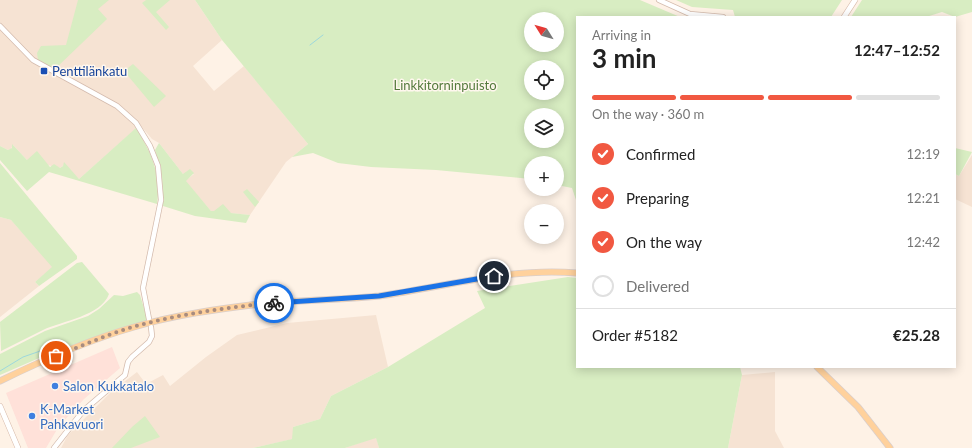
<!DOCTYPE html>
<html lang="en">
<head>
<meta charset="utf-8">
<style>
	:root { --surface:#fff; --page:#f6f6f6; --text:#222; --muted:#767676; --line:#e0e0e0; --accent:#f15841 }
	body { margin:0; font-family:Lato,sans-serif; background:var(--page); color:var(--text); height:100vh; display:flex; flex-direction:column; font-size:15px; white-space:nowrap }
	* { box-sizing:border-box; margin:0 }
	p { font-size:13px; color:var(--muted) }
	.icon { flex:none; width:22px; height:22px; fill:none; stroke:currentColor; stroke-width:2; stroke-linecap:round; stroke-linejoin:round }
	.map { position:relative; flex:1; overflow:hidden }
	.panel { position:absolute; left:576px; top:16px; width:380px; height:352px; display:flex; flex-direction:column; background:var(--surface); border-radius:0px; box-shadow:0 2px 10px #0003 }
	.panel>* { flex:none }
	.needle { width:26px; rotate:307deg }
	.fabs { position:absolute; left:524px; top:12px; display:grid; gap:8px }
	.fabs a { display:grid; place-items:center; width:40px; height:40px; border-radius:50%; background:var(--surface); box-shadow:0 2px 10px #0003; font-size:20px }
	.pin { position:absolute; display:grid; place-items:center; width:34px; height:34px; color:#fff; margin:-17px; border:2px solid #fff; border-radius:50%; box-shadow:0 1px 4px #0007 }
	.courier { position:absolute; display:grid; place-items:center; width:40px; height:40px; margin:-20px; border:3px solid #1a73e8; border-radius:50%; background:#fff; color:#222; box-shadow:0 1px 5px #0007 }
	.summary em { font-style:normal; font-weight:700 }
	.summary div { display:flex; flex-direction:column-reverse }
	.summary { display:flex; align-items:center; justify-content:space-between; height:68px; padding:0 16px }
	h1 { font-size:26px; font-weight:700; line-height:30px }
	.bar { display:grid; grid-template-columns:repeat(4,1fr); gap:6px 4px; align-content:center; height:48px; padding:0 16px }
	.bar i { height:5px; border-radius:3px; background:var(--line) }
	.bar .selected { background:var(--accent) }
	.bar p { grid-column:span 4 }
	.line { display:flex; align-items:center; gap:10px; padding:0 16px; border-top:1px solid var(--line) }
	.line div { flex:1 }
	ol { padding:0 16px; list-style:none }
	li { display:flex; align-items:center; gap:12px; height:44px }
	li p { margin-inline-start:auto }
	li .icon { padding:4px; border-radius:50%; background:var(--accent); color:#fff; stroke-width:4 }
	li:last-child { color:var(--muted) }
	li i { width:22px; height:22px; border:2px solid var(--line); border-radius:50% }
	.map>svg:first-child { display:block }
	.residential { fill:#f6e3d3 }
	.commercial { fill:#ffe1d9 }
	.green { fill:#d8edc2; fill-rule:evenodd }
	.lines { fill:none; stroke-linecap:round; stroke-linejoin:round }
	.stream { stroke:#9dd8dc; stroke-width:1 }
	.tertiary-casing { stroke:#d4bbad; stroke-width:6 }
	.secondary-casing { stroke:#d7baaa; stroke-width:6 }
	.primary-casing { stroke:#dacfcc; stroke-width:7 }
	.tertiary { stroke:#fff; stroke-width:4.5 }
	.secondary { stroke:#fff; stroke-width:5 }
	.primary { stroke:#ffd19c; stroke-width:5.5 }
	.done { stroke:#a88c7f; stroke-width:4; stroke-dasharray:0 7.2 }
	.route { stroke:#1a73e8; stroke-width:5 }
	.transit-dot { fill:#1a4fb4; stroke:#fff7ee; stroke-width:1.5 }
	.shop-dot { fill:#3f7fe0; stroke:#fff7ee; stroke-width:1.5 }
	.labels { text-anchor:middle; stroke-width:3; stroke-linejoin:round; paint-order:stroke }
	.transit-label { font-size:13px; fill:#164399; stroke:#fff7ee; text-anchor:start }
	.park-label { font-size:13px; fill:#547a3c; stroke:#fff7ee }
	.shop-label { font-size:13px; fill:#366cbe; stroke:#fff7ee; text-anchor:start }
</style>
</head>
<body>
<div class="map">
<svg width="972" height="448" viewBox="0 0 972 448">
	<rect width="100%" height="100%" fill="#fef2e6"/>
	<!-- residential -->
	<g class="residential">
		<path d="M0 0H195L222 40 193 66 214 91 244 66 308 144 286 162 250 215 211 211 185 181 194 174H183L159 143 152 139 140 125 79 179 64 165 60 168 27 160 13 145 11 149 8 150 0 146Z"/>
		<path d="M972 155V207L955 199V174L959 176Z"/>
		<path d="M0 217 11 220 53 267 35 282 39 286 0 317Z"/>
		<path d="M376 315 388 367 331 396 320 419 293 427V439L253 448H61L68 435 111 392 137 372 146 384 163 375 170 386 206 357 237 335 287 323Z"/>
		<path d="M775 372V431L784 448H728L742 375Z"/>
		<path d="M376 437 379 448H345Z"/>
	</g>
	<!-- commercial -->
	<path class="commercial" d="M112 347 120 368 84 399 59 426 46 448H28L6 393Z"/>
	<!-- green -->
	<g class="green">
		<path d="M78 0H109L98 9 107 19 55 69 38 60 37 53 41 46 66 45Z"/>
		<path d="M146 0H170L156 12 169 27 166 30 142 3Z"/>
		<path d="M195 0H640L680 17H577V203L572 188 557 185V163H531V179L436 170 371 167 338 163 313 153 292 157 308 144 222 40ZM531 19H557V45H531ZM531 67H557V93H531ZM531 115H557V141H531Z"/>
		<path d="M676 0H842L831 17H735L733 10 692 7Z"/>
		<path d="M862 0H972V12L955 17 942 12 926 17H851Z"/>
		<path d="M133 64 166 96 154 107 124 71Z"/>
		<path d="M136 128C151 151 162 176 157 204L49 172 27 191 0 160V146L8 150 12 148V144L27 160 37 151 50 167 54 164 60 168 63 166 64 162 79 179Z"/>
		<path d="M159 143 183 174 190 169 194 173 186 181 211 211H214L223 204 231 213 250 215 246 223 195 216 163 206 162 177 155 150Z"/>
		<path d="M955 148 972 152 959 176 955 174Z"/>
		<path d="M0 163 77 256V259L39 286 35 282 52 267 11 220 0 217Z"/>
		<path d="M247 189 259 202 255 207 243 192Z"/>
		<path d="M82 262 109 294C101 316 62 321 43 330 29 337 15 344 1 351L0 322 77 263Z"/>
		<path d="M568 277 577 278V367H740L742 375 728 448H379L376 438 345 448H253L292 439 293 427 320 419 331 396 388 367 485 308 477 291Z"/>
		<path d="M137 292 140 295 148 321 60 349 0 375V354L2 353 45 331 88 316 99 309 114 295 123 296Z"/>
		<path d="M145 416 160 437 131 448H112L132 427Z"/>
	</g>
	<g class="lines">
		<!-- stream -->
		<g class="stream">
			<path d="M310 45 323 35"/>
			<path d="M0 371 23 357 49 348"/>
		</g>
		<!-- tertiary casing -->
		<g class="tertiary-casing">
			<g id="tertiary">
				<path d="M659 0 690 14 723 17"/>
				<path d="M0 26 33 60 117 106 136 123 150 146 158 166 161 200 143 288 149 319"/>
				<path d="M54 448 83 411 125 375 128 362 132 357 149 342 152 336 151 327"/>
			</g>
		</g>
		<!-- secondary casing -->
		<g class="secondary-casing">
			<g id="secondary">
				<path d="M844 17 855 0"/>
				<path d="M0 406 18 448"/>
			</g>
		</g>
		<!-- primary casing -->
		<g class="primary-casing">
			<g id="primary">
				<path d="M817 367 858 407 890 448"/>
				<path d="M0 381C43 360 88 340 134 327 174 315 218 309 259 304 299 300 340 300 379 296 445 287 510 267 577 273"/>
			</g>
		</g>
		<!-- tertiary -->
		<use href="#tertiary" class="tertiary"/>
		<!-- secondary -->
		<use href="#secondary" class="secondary"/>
		<!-- primary -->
		<use href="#primary" class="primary"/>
	</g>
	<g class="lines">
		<!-- done -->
		<path class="done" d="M56 356C82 346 108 334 136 326 181 314 228 307 274 303"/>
		<!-- route -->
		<path class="route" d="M274 303 379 296 494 276"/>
	</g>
	<!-- markers -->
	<rect class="transit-dot" x="40" y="67" width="8" height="8" rx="2"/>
	<g class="shop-dot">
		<circle cx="55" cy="386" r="4"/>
		<circle cx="32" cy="416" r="4"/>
	</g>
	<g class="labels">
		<!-- transit labels -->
		<g class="transit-label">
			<text x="52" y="76">Penttilänkatu</text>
		</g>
		<!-- park labels -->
		<g class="park-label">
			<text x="445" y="90">Linkkitorninpuisto</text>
		</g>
		<!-- shop labels -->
		<g class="shop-label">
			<text x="63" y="391">Salon Kukkatalo</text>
			<text x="40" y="414">K-Market<tspan x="40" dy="15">Pahkavuori</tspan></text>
		</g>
	</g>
</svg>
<div class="fabs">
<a><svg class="needle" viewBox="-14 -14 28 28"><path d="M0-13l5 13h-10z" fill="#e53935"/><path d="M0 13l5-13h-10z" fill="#767676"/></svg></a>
<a><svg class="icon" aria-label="locate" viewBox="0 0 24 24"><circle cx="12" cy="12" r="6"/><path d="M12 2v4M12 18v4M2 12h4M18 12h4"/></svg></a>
<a><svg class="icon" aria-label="layers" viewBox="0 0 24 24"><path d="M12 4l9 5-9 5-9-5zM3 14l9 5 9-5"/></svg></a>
<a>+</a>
<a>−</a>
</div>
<div class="pin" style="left:56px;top:356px;background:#ea580c"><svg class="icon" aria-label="bag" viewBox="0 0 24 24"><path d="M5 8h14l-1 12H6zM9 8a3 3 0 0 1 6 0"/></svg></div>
<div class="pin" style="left:494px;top:276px;background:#1f2937"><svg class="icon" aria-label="home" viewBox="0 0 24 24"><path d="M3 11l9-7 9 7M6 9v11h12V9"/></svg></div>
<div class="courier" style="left:274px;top:303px"><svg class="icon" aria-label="bike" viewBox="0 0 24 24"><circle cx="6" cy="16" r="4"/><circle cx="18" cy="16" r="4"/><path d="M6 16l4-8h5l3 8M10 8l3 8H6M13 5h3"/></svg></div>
<section class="panel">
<div class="summary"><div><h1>3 min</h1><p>Arriving in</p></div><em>12:47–12:52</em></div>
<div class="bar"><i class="selected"></i><i class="selected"></i><i class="selected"></i><i></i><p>On the way · 360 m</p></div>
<ol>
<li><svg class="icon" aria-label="check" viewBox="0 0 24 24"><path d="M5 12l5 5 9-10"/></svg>Confirmed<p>12:19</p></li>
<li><svg class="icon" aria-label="check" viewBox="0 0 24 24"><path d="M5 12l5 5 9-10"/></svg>Preparing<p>12:21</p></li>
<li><svg class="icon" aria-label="check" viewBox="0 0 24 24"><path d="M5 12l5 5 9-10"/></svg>On the way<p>12:42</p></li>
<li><i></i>Delivered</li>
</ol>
<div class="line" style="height:52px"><div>Order #5182</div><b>€25.28</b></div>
</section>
</div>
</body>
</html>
